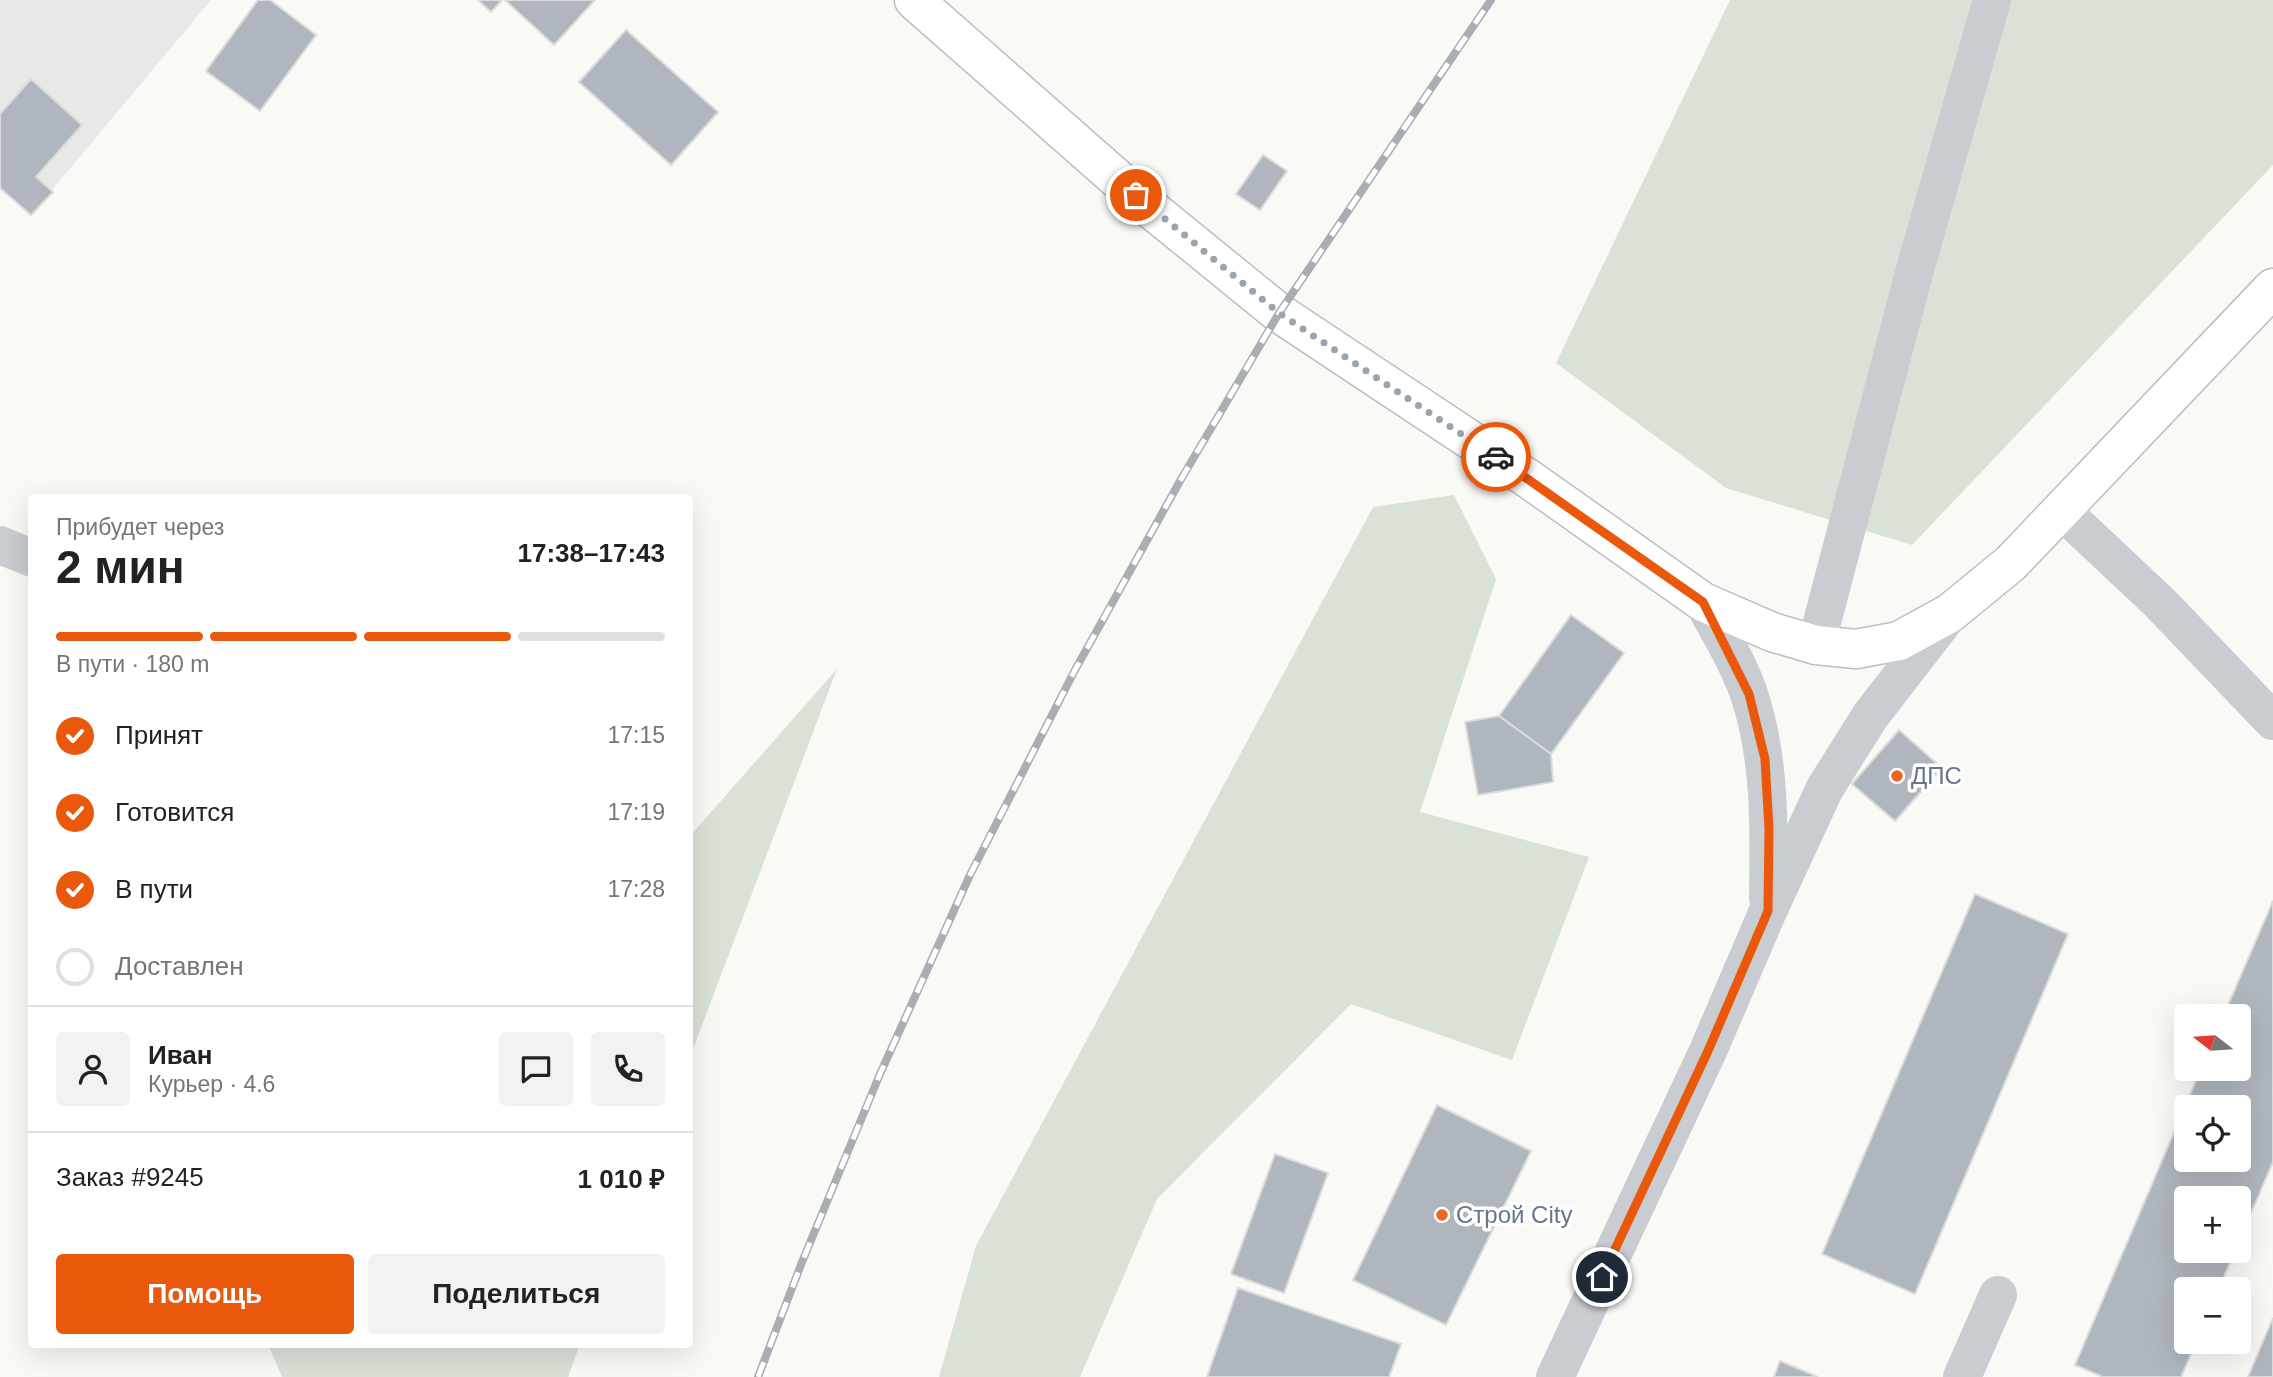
<!DOCTYPE html>
<html lang="ru">
<head>
<meta charset="utf-8">
<style>
	:root { --surface:#fff; --page:#f2f2f2; --text:#222; --muted:#767676; --line:#e0e0e0; --accent:#ea580c }
	body { margin:0; font-family:Helvetica,sans-serif; background:var(--page); color:var(--text); height:100vh; display:flex; flex-direction:column; font-size:26px; white-space:nowrap }
	* { box-sizing:border-box; margin:0 }
	p { font-size:23px; color:var(--muted) }
	.icon { flex:none; width:38px; height:38px; fill:none; stroke:currentColor; stroke-width:2; stroke-linecap:round; stroke-linejoin:round }
	.map { position:relative; flex:1; overflow:hidden }
	.drawer { position:absolute; left:28px; top:494px; width:665px; height:854px; display:flex; flex-direction:column; background:var(--surface); border-radius:7px; box-shadow:0 7px 28px #0002 }
	.drawer>* { flex:none }
	.needle { width:46px; rotate:287deg }
	.fabs { position:absolute; left:2174px; top:1004px; display:grid; gap:14px }
	.fabs a { display:grid; place-items:center; width:77px; height:77px; border-radius:7px; background:var(--surface); box-shadow:0 7px 28px #0002; font-size:35px }
	.pin { position:absolute; display:grid; place-items:center; width:60px; height:60px; color:#fff; margin:-30px; border:4px solid #fff; border-radius:50%; box-shadow:0 2px 7px #0007 }
	.courier { position:absolute; display:grid; place-items:center; width:70px; height:70px; margin:-35px; border:5px solid #ea580c; border-radius:50%; background:#fff; color:#222; box-shadow:0 2px 9px #0007 }
	.overview em { font-style:normal; font-weight:700 }
	.overview div { display:flex; flex-direction:column-reverse }
	.overview { display:flex; align-items:center; justify-content:space-between; height:119px; padding:0 28px }
	h1 { font-size:46px; font-weight:700; line-height:52px }
	.bar { display:grid; grid-template-columns:repeat(4,1fr); gap:10px 7px; align-content:center; height:84px; padding:0 28px }
	.bar i { height:9px; border-radius:5px; background:var(--line) }
	.bar .current { background:var(--accent) }
	.bar p { grid-column:span 4 }
	.line { display:flex; align-items:center; gap:18px; padding:0 28px; border-top:2px solid var(--line) }
	.line div { flex:1 }
	.round { display:grid; place-items:center; flex:none; width:74px; height:74px; border-radius:7px; background:var(--page) }
	ol { padding:0 28px; list-style:none }
	li { display:flex; align-items:center; gap:21px; height:77px }
	li p { margin-inline-start:auto }
	li .icon { padding:7px; border-radius:50%; background:var(--accent); color:#fff; stroke-width:4 }
	li:last-child { color:var(--muted) }
	li i { width:38px; height:38px; border:4px solid var(--line); border-radius:50% }
	.primary-button { display:flex; gap:14px; margin-top:auto; padding:14px 28px }
	.primary-button a { flex:1; height:80px; border-radius:7px; background:var(--accent); color:#fff; font-size:28px; font-weight:700; line-height:80px; text-align:center }
	.primary-button a+a { background:var(--page); color:var(--text) }
	.map>svg:first-child { display:block }
	.built { fill:#e7e8e7 }
	.green { fill:#dae1d7 }
	.building { fill:#afb6bd; stroke:#dbdbd9; stroke-width:2; fill-rule:evenodd }
	.lines { fill:none; stroke-linecap:round; stroke-linejoin:round }
	.highway-casing { stroke:#bbbec2; stroke-width:41 }
	.minor { stroke:#c9ccd0; stroke-width:38 }
	.highway { stroke:#fff; stroke-width:38 }
	.rail-casing { stroke:#a9aeb5; stroke-width:8 }
	.rail { stroke:#fff; stroke-width:5; stroke-dasharray:16; stroke-linecap:butt }
	.done { stroke:#99a4af; stroke-width:7; stroke-dasharray:0 12.6 }
	.route { stroke:#ea580c; stroke-width:9 }
	.poi-dot { fill:#ef6520; stroke:#fff; stroke-width:2.5 }
	.labels { text-anchor:middle; stroke-width:7; stroke-linejoin:round; paint-order:stroke }
	.poi-label { font-size:24px; fill:#667689; stroke:#fff; text-anchor:start }
</style>
</head>
<body>
<div class="map">
<svg width="2273" height="1377" viewBox="0 0 2273 1377">
	<rect width="100%" height="100%" fill="#f9f9f6"/>
	<!-- built -->
	<path class="built" d="M0 0H211L31 215 0 188Z"/>
	<!-- green -->
	<g class="green">
		<path d="M1730 0H2273V165L1912 545 1726 488 1556 363Z"/>
		<path d="M1454 495 1496 579 1420 812 1589 857 1512 1060 1351 1004 1157 1199 1080 1377H939L976 1246 1373 507Z"/>
		<path d="M837 669 690 1057V836Z"/>
		<path d="M268 1344H580L568 1377H282Z"/>
	</g>
	<!-- building -->
	<g class="building">
		<path d="M258 0H270L316 35 260 111 206 71Z"/>
		<path d="M478 0H502L491 12Z"/>
		<path d="M505 0H595L554 45Z"/>
		<path d="M626 30 718 112 671 165 579 82Z"/>
		<path d="M31 79 82 125 36 177 53 192 31 215 0 188V114Z"/>
		<path d="M1263 155 1287 171 1260 210 1236 194Z"/>
		<path d="M1571 615 1624 653 1551 754 1499 716Z"/>
		<path d="M1499 716 1551 754 1553 782 1478 795 1465 722Z"/>
		<path d="M1899 730 1942 768 1895 821 1852 784Z"/>
		<path d="M1975 894 2068 934 1915 1294 1822 1254Z"/>
		<path d="M2273 901V1162L2238 1243V1199H2186V1251H2235L2218 1290H2186V1342H2196L2181 1377H2103L2075 1365 2201 1069H2238V1017H2223ZM2186 1108H2238V1160H2186Z"/>
		<path d="M1437 1105 1531 1151 1446 1325 1353 1280Z"/>
		<path d="M1275 1154 1328 1173 1284 1293 1231 1274Z"/>
		<path d="M1238 1288 1401 1344 1389 1377H1207Z"/>
		<path d="M2273 1318V1377H2248Z"/>
		<path d="M1780 1361 1818 1377H1774Z"/>
	</g>
	<g class="lines">
		<!-- highway casing -->
		<g class="highway-casing">
			<path id="highway" d="M914 0 1156 213 1279 313 1526 477 1703 602 1772 632 1816 645 1856 649 1899 641 1950 613 2011 563 2273 288"/>
		</g>
		<!-- minor -->
		<g class="minor">
			<path d="M2062 511 2160 603 2273 721"/>
			<path d="M0 545 32 558"/>
			<path d="M1703 602C1719 632 1738 662 1749 694 1771 760 1769 830 1768 898"/>
			<path d="M1816 645 1914 273 1992 0"/>
			<path d="M1555 1377 1708 1051 1768 911 1825 788 1871 715 1950 613"/>
			<path d="M1962 1377 1998 1295"/>
		</g>
		<!-- highway -->
		<use href="#highway" class="highway"/>
		<!-- rail casing -->
		<g class="rail-casing">
			<path id="rail" d="M758 1377 802 1262 880 1074 970 875 1075 670 1180 481 1279 313 1491 0"/>
		</g>
		<!-- rail -->
		<use href="#rail" class="rail"/>
	</g>
	<g class="lines">
		<!-- done -->
		<path class="done" d="M1136 195 1279 313 1496 457"/>
		<!-- route -->
		<path class="route" d="M1496 457 1703 602 1749 694 1765 759 1769 829 1768 911 1708 1051 1602 1277"/>
	</g>
	<!-- markers -->
	<g class="poi-dot">
		<circle cx="1897" cy="776" r="7"/>
		<circle cx="1442" cy="1215" r="7"/>
	</g>
	<g class="labels">
		<!-- poi labels -->
		<g class="poi-label">
			<text x="1911" y="784">ДПС</text>
			<text x="1456" y="1223">Строй City</text>
		</g>
	</g>
</svg>
<div class="fabs">
<a><svg class="needle" viewBox="-14 -14 28 28"><path d="M0-13l5 13h-10z" fill="#e53935"/><path d="M0 13l5-13h-10z" fill="#767676"/></svg></a>
<a><svg class="icon" aria-label="locate" viewBox="0 0 24 24"><circle cx="12" cy="12" r="6"/><path d="M12 2v4M12 18v4M2 12h4M18 12h4"/></svg></a>
<a>+</a>
<a>−</a>
</div>
<div class="pin" style="left:1136px;top:195px;background:#ea580c"><svg class="icon" aria-label="bag" viewBox="0 0 24 24"><path d="M5 8h14l-1 12H6zM9 8a3 3 0 0 1 6 0"/></svg></div>
<div class="pin" style="left:1602px;top:1277px;background:#1f2937"><svg class="icon" aria-label="home" viewBox="0 0 24 24"><path d="M3 11l9-7 9 7M6 9v11h12V9"/></svg></div>
<div class="courier" style="left:1496px;top:457px"><svg class="icon" aria-label="car" viewBox="0 0 24 24"><path d="M5 17H2v-5l4-1 3-4h7l3 4 3 1v5h-3M9 17h6M6 11h13"/><circle cx="7" cy="17" r="2"/><circle cx="17" cy="17" r="2"/></svg></div>
<section class="drawer">
<div class="overview"><div><h1>2 мин</h1><p>Прибудет через</p></div><em>17:38–17:43</em></div>
<div class="bar"><i class="current"></i><i class="current"></i><i class="current"></i><i></i><p>В пути · 180 m</p></div>
<ol>
<li><svg class="icon" aria-label="check" viewBox="0 0 24 24"><path d="M5 12l5 5 9-10"/></svg>Принят<p>17:15</p></li>
<li><svg class="icon" aria-label="check" viewBox="0 0 24 24"><path d="M5 12l5 5 9-10"/></svg>Готовится<p>17:19</p></li>
<li><svg class="icon" aria-label="check" viewBox="0 0 24 24"><path d="M5 12l5 5 9-10"/></svg>В пути<p>17:28</p></li>
<li><i></i>Доставлен</li>
</ol>
<div class="line" style="height:126px"><a class="round"><svg class="icon" aria-label="person" viewBox="0 0 24 24"><circle cx="12" cy="8" r="4"/><path d="M4 21q1-7 8-7t8 7"/></svg></a><div><b>Иван</b><p>Курьер · 4.6</p></div><a class="round"><svg class="icon" aria-label="chat" viewBox="0 0 24 24"><path d="M4 5h16v11H9l-5 4z"/></svg></a><a class="round"><svg class="icon" aria-label="phone" viewBox="0 0 24 24"><path d="M5 4h4l2 5-3 2q2 4 5 5l2-3 5 2v4C11 20 4 13 5 4z"/></svg></a></div>
<div class="line" style="height:91px"><div>Заказ #9245</div><b>1 010 ₽</b></div>
<div class="primary-button"><a>Помощь</a><a>Поделиться</a></div>
</section>
</div>
</body>
</html>
